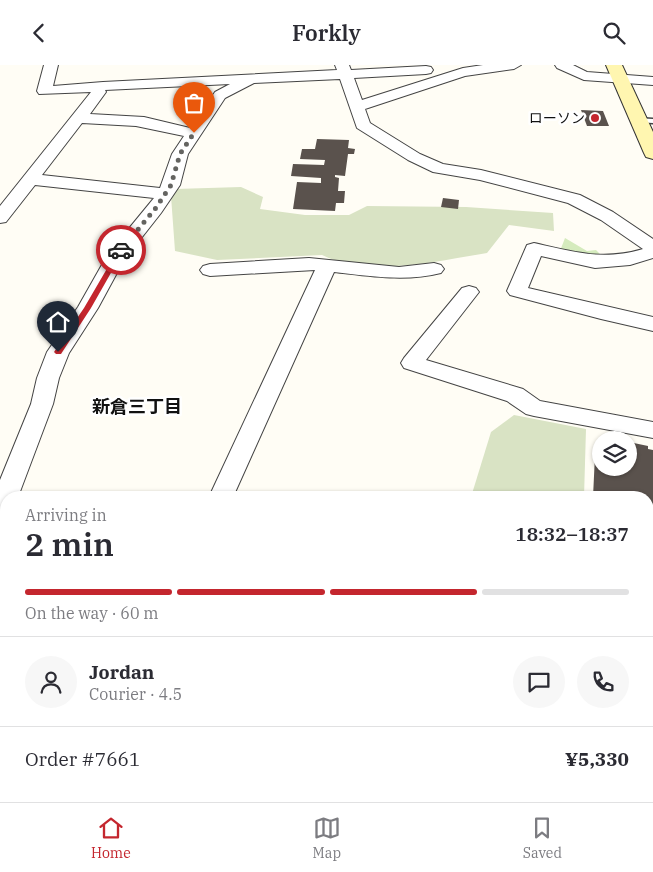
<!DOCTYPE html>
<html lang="en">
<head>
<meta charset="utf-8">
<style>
	:root { --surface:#fff; --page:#f7f7f7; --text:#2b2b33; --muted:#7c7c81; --line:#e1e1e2; --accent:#c4262e }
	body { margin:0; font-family:"IBM Plex Serif","Noto Sans JP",serif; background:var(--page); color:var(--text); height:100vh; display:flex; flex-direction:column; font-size:19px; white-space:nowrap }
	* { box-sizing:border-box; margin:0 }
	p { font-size:16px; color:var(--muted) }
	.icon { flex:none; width:28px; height:28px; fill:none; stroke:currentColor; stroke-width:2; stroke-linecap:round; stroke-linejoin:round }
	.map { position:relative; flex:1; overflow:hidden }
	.side { position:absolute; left:0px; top:426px; width:654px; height:311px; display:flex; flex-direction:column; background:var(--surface); border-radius:20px 20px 0 0; box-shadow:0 1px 4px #0004 }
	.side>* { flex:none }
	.tools { position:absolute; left:592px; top:366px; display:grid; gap:10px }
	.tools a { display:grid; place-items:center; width:45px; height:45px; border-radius:50%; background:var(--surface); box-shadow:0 1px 4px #0004; font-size:25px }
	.pin { position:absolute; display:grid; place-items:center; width:42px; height:42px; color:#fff; margin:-51px -21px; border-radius:50% 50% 50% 0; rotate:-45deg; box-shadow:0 0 5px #0007 }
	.pin .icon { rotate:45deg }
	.courier { position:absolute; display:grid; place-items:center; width:50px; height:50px; margin:-25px; border:4px solid #c4262e; border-radius:50%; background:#fff; color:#222; box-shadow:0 1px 6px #0007 }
	.summary em { font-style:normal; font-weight:600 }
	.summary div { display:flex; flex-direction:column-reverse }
	.summary { display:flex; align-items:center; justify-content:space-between; height:85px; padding:0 25px }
	h1 { font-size:32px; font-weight:600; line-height:38px }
	.bar { display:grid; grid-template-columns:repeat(4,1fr); gap:8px 5px; align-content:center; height:60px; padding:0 25px }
	.bar i { height:6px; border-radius:4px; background:var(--line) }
	.bar .active { background:var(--accent) }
	.bar p { grid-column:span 4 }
	.line { display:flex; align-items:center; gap:12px; padding:0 25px; border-top:1px solid var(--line) }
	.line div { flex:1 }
	.round { display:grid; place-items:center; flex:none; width:52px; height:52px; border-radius:26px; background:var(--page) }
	header { display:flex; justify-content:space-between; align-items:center; height:65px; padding:0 25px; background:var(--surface); font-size:22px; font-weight:600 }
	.dock { display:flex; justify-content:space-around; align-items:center; height:70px; border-top:1px solid var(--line); background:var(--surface); font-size:14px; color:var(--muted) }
	.dock a { display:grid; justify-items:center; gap:2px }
	.dock .active { color:var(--accent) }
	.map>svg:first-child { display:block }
	.green { fill:#d5ebbd }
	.cemetery { fill:#d9e3c4 }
	.building { fill:#5a524d }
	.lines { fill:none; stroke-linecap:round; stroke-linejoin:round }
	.lane-casing { stroke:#444; stroke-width:3 }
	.street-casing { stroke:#444; stroke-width:2 }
	.secondary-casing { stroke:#333; stroke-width:2 }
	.lane { fill:#fff; fill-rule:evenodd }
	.street { fill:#fff; fill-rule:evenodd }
	.secondary { fill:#fff6b0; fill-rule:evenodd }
	.route { fill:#c4262e }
	.done { stroke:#646461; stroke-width:5; stroke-dasharray:0 9 }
	.poi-dot { fill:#c4262e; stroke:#fff; stroke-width:2 }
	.labels { text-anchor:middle; stroke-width:5; stroke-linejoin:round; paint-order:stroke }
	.far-poi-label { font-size:14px; fill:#111; stroke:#fff; text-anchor:end }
	.neighbourhood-label { font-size:18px; font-weight:bold; fill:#111; stroke:#fff }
</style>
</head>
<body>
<header><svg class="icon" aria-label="back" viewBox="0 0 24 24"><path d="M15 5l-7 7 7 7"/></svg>Forkly<svg class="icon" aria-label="search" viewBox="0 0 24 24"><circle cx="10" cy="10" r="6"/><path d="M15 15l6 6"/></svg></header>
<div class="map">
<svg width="653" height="737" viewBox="0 0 653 737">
	<rect width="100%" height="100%" fill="#fffdf5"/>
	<!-- green -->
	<path class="green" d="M565 173 587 186 596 185 605 194 560 186Z"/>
	<!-- cemetery -->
	<g class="cemetery">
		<path d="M241 122 263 132 260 144 305 150H349L367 141 466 142 553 148 554 166 509 160 487 188C437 196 369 213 322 190L217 195 175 186 171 131 175 124Z"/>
		<path d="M514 350 586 364 584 432H471L491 367Z"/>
	</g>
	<!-- building -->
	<g class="building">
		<path d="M581 45 603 46 609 61H587Z"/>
		<path d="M317 74 349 75 348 83 355 84 354 89H348L345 111 335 110V112L339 113 338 126H345L344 138H336L335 146 293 144 297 117 321 118V113L291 111 293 99 324 100 325 95 300 94 302 84H315Z"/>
		<path d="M443 133 459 135 458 144 441 142Z"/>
		<path d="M629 377 648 381V384L653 385V444L648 443V432H593L595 390 601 391V402H629Z"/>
		<path d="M648 446 653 447V501L648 500Z"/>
		<path d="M648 504 653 505V521L648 520Z"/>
	</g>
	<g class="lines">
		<!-- lane casing -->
		<g class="lane-casing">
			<g id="lane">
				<path d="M636 53 653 54V58L636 57Z"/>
				<path d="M648 524 653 525V537L648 536Z"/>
			</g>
		</g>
		<!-- street casing -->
		<g class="street-casing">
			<g id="street">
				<path d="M44 0H58L53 21 103 17 337 5 335 0H349L351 5 426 1 431 2 433 5 431 8 426 9 354 13 362 35 463 3 483 0H521L514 4 465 11 365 44 370 58 420 89 443 99 481 105 580 130 613 147 653 174V193L630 200 595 203 541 191 528 223 653 252V266L601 254 510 230 507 226 527 180 534 178C575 187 602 196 643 184L601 155 568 138 480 115 433 107 408 95 357 63 340 14 254 18 225 33 188 89 180 120 161 148 124 195 98 243 69 288 59 313 53 339 18 432H6V455L0 457V415L31 339 37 313 47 287 78 242 108 189 154 133 35 120 6 157 0 158V141L91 27 39 29 37 26ZM230 19 215 27 190 63 144 52 90 49 106 27 105 25ZM82 58 136 61 184 71 172 89 160 123 42 110Z"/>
				<path d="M555 0H573L587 7 653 12V20L584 15 557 3Z"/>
				<path d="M309 193 399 202 434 198 441 200 444 204 441 208C405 217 370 211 334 207L233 432H209L315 205 210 211 203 209 200 205 203 201 210 199Z"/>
				<path d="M469 221 476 223 479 227 426 295 523 324 540 336 653 357V373L534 351 526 349 507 336 404 303 401 298 404 293 462 223Z"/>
				<rect x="155" y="731" width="34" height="6"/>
			</g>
		</g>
		<!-- secondary casing -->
		<g class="secondary-casing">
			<path id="secondary" d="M606 0H622L653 67V94L646 92 644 88Z"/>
		</g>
		<!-- lane -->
		<use href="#lane" class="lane"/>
		<!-- street -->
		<use href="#street" class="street"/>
		<!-- secondary -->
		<use href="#secondary" class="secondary"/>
	</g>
	<!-- route -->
	<path class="route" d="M119 183 124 185 91 243 61 289H56L54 287 84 243Z"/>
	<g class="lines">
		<!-- done -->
		<path class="done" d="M121 185 155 144 171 120 180 89 194 68"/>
	</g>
	<!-- markers -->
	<circle class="poi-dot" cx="595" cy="53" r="5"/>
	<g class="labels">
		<!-- far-poi labels -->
		<g class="far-poi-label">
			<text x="585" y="58">ローソン</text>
		</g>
		<!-- neighbourhood labels -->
		<g class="neighbourhood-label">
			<text x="137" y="348">新倉三丁目</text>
		</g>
	</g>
</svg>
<div class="tools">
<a><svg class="icon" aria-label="layers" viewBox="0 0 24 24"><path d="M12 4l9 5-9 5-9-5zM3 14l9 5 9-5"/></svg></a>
</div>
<div class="pin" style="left:194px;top:68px;background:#ea580c"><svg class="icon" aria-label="bag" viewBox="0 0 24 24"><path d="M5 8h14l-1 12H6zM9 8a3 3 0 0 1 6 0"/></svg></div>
<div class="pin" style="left:58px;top:287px;background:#1f2937"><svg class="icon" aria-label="home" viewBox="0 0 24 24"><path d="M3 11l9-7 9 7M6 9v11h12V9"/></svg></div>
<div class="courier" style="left:121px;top:185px"><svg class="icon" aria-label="car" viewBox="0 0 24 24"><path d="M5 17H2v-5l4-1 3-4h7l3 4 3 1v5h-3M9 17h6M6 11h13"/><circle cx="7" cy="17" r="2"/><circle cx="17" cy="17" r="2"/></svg></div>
<section class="side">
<div class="summary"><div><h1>2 min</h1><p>Arriving in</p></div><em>18:32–18:37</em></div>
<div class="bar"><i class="active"></i><i class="active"></i><i class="active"></i><i></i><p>On the way · 60 m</p></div>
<div class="line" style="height:90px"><a class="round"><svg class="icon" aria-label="person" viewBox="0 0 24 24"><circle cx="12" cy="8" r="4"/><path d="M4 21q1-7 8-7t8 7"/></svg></a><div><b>Jordan</b><p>Courier · 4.5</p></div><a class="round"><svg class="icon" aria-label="chat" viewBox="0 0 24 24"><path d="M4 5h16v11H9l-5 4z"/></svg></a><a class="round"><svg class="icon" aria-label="phone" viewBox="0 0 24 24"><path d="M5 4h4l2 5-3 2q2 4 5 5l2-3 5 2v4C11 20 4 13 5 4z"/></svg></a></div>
<div class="line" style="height:65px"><div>Order #7661</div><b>¥5,330</b></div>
</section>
</div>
<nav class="dock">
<a class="active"><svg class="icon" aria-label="home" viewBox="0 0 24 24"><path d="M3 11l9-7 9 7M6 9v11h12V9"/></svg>Home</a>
<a><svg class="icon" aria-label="map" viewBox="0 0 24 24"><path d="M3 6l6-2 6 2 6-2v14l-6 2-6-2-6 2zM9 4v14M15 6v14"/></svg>Map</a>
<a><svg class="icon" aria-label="saved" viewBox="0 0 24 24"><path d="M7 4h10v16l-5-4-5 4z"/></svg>Saved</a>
</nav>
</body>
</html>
